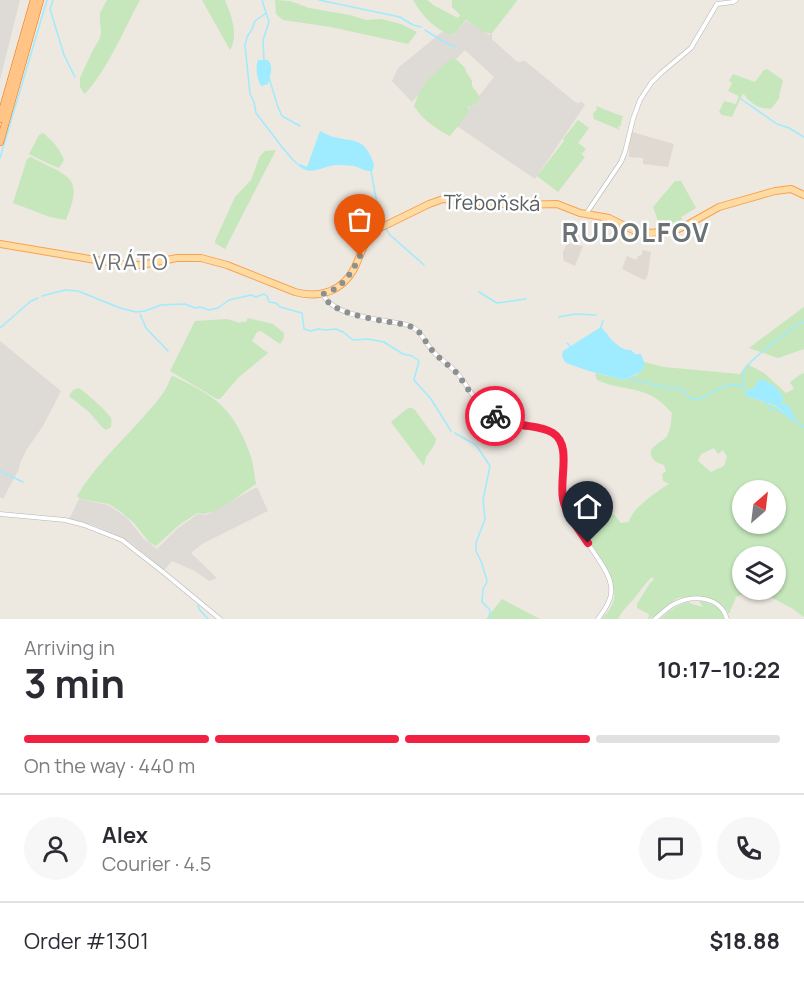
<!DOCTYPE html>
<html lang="en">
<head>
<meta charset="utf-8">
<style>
	:root { --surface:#fff; --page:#f7f7f7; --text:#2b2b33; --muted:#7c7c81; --line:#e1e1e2; --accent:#f32141 }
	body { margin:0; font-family:Manrope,sans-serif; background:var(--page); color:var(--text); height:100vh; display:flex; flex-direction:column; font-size:22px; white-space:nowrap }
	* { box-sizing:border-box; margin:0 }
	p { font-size:20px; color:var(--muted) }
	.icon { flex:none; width:33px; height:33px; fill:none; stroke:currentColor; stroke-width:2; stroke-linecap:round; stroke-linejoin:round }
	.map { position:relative; height:619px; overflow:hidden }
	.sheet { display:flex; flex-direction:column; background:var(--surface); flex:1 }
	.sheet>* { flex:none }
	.needle { width:39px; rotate:28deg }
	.tools { position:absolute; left:732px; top:480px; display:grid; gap:12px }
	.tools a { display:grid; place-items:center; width:54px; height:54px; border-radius:50%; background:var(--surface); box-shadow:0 2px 4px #0004; font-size:30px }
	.pin { position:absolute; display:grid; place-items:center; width:51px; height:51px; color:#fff; margin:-62px -26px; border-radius:50% 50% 50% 0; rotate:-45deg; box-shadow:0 0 6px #0007 }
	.pin .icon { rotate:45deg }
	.courier { position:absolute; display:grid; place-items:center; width:60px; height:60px; margin:-30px; border:4px solid #f32141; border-radius:50%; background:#fff; color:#222; box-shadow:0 2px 8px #0007 }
	.overview em { font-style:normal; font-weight:700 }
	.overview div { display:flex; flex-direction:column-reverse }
	.overview { display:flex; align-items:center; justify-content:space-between; height:102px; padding:0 24px }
	h1 { font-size:39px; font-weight:700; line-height:45px }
	.bar { display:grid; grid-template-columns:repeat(4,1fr); gap:9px 6px; align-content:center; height:72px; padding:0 24px }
	.bar i { height:8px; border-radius:4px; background:var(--line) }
	.bar .selected { background:var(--accent) }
	.bar p { grid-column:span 4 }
	.line { display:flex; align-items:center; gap:15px; padding:0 24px; border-top:2px solid var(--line) }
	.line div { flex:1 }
	.round { display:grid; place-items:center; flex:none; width:63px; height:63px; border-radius:32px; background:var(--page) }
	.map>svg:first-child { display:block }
	.industrial { fill:#dedad5 }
	.education { fill:#e0d9d1 }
	.green { fill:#c5e7bb; fill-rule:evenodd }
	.water { fill:#9febff }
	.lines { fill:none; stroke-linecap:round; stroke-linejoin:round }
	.stream { stroke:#9febff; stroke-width:1.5 }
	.minor-casing { stroke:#b2b6b9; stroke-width:5 }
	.major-casing { stroke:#f9a24e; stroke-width:8 }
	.highway-casing { stroke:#ee6d00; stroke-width:8 }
	.minor { stroke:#fff; stroke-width:4 }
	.major { stroke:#ffdba4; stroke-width:6 }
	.highway { stroke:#ffc486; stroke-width:7 }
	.done { stroke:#8d908f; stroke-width:6; stroke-dasharray:0 10.8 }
	.route { stroke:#f32141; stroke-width:8 }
	.labels { text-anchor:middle; stroke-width:5; stroke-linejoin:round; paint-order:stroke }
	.street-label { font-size:20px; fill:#596063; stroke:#fff }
	.quarter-label { font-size:22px; letter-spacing:1.5px; fill:#6a7275; stroke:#fff }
	.district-label { font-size:26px; font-weight:bold; letter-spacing:1.5px; fill:#6a7275; stroke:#fff }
</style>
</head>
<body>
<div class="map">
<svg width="804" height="619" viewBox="0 0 804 619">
	<rect width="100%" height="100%" fill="#ede8e0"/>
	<!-- industrial -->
	<g class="industrial">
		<path d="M0 0H20L0 80Z"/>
		<path d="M466 21 489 35 491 33 492 34V39L515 60 518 62 525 61 574 101 577 103 582 102 585 105 535 179 457 126 469 112 468 109 471 106H474L478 102 479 96 494 77 465 50 455 60H449L412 102 392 81 398 68 443 31 453 35Z"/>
		<path d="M0 341 61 391 43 426 27 449 20 463 19 469 3 499 0 497Z"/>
		<path d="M257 487 268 511 202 544 191 553 217 578 209 581 195 571 172 561 164 570 130 542 93 525 69 519 79 499 108 505 126 517 144 539 157 549 178 528 198 514 206 515Z"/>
	</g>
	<!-- education -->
	<g class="education">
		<path d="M632 132 674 144 668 167 643 164V158L629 157V143Z"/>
		<path d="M567 243 583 246 575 266 564 261 563 258V252Z"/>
		<path d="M642 250 651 252 648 274 646 279 644 280 622 269 627 256 636 260 638 256 642 255Z"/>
	</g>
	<!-- green -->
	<g class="green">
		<path d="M107 0H140C123 31 109 67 85 94L83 92 80 87V78L92 52 100 38 101 31 100 20V13Z"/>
		<path d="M202 0H225C231 15 239 35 230 50Z"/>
		<path d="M275 0 290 1 309 8 350 15 366 20 381 19 401 24 417 32 408 44 331 27 283 20 276 14Z"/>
		<path d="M413 0H427L435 6 458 18 460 15 452 7V0H516L517 1 492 33C483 35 474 25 466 20L455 33 450 35C433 27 422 16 413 0Z"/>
		<path d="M452 59 457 60 465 68C466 74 470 76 472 81 472 82 472 84 472 86 473 89 477 91 478 94 482 102 474 106 468 107L469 112 450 136C436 129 422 119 414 106L420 91 428 80 449 60Z"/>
		<path d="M767 69 783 80 779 96 780 97 772 108C760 111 749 102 743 93L732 117 722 115 719 112 724 101 736 104 739 96 728 91 732 83 729 81 733 74 755 82 764 70Z"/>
		<path d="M596 106 624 117 622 118 621 125 618 127 620 130 594 119 593 114 597 109Z"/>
		<path d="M578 120 589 128 578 143 586 149 582 154 574 148 585 157 558 192 537 176 564 141 563 139Z"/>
		<path d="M43 133C52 140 60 149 64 160L59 168 47 163 29 154 39 135Z"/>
		<path d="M276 150 225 249 215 243V241L235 197 251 180 260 156 265 151Z"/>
		<path d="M31 157C65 176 86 174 66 220L50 217 13 203 26 162 27 159Z"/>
		<path d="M675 181H681L696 208 681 217 684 224 678 227 661 229 653 207Z"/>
		<path d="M804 307V349L778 358 749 348Z"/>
		<path d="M248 318 273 324 284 333V338L280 344 261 331 257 332 252 341 268 353 239 377 220 399H217L170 371 195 321 227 319 240 323 243 321 245 323Z"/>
		<path d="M644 362 664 367 740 374 747 364 764 373 786 393 794 389 790 382 801 374 804 373V617L793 609 758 590H776V556H742V590H753L736 597 729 614 723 606 715 600 692 596 678 598 650 619H648L649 614 637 608V604L650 583 654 579 652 577C644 584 640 592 633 600 627 606 622 611 618 619H602C607 613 613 606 614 599 618 575 591 546 580 527L603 506H607L621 523 629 522C632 508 656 492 669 484L663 481 662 474 666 471 664 465C659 463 654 462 652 457 646 447 662 443 667 436 671 429 671 421 672 413 665 405 655 396 645 393 629 387 614 388 597 380L595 373 624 380 638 374 644 367ZM755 387 782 404 796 420 773 405 746 396 745 393 750 389H752ZM714 448 718 454 723 450 727 457 724 466 711 472 698 461 701 454ZM742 490H776V524H742Z"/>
		<path d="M173 376C187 383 209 393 221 405 235 418 245 439 251 457 254 466 254 475 256 484L227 504 214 511 204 514 198 513 193 516 179 525 156 546 149 542 134 523 121 512 109 504 80 499 77 496C93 469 117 446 138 423 150 409 166 394 171 377Z"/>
		<path d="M79 388C84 391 109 413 111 418 112 421 111 424 111 427L106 430 103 428 89 412 69 396 73 390Z"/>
		<path d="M408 408H412L415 410 436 439 435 444 426 457 424 466 391 422Z"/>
		<path d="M502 599 540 619H486Z"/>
		<path d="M698 600C711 603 720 606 725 619H660C669 611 676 605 688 602L692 604 703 607Z"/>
	</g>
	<!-- water -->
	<g class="water">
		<path d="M258 60H268C274 67 270 75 268 84L261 86C257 78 255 68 258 60Z"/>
		<path d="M320 131C325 133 329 136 334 137 352 142 362 137 371 157 374 163 375 165 372 171 366 172 361 168 354 166 348 165 341 165 335 165 322 167 310 176 299 166L300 164 307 167Z"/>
		<path d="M601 327 608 335 609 337C615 343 622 351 631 350L635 354H641L644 362V367L642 371 624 380 589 371 566 363C563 359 561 356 563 351Z"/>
		<path d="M762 379 776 387 783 397 782 404 788 405 797 421 774 405 746 396 745 393 750 389H752L755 387V384Z"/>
	</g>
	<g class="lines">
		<!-- stream -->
		<g class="stream">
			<path d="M53 0 50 9 64 55 75 77"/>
			<path d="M262 0 269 22 263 40 264 62"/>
			<path d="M319 0 400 17 413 25 421 27"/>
			<path d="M266 13 255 21 252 29 247 37 245 45 250 94 254 102 256 113 282 147 293 160 300 166"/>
			<path d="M425 30 441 40 455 47"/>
			<path d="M269 78 278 107 282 116 300 126"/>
			<path d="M741 99 777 124 789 128 804 137"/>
			<path d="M0 158 47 0"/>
			<path d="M371 171 378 209 384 224"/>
			<path d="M386 228 389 234 424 265"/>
			<path d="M479 292 497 303 526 299"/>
			<path d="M42 296 65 290 78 291 120 308 136 312 145 311 161 305 185 304 195 308 200 307 209 310 218 308 229 300 251 295 256 297 264 294 267 296 269 302 276 303 280 307 302 313 304 329 311 331 318 329 326 330 336 329 343 332 353 340 368 339 384 342 403 354 412 356 419 361 414 380 431 399 451 431"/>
			<path d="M140 314 146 328 168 351"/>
			<path d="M559 317 575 314 596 315"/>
			<path d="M0 328 31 301 38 298"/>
			<path d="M600 329 603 321"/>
			<path d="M567 343 571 347"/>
			<path d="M625 377 666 388H677L683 390 691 399C712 401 724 374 747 390"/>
			<path d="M741 386 744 383C743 378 742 374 745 369 753 356 784 335 797 325L804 322"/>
			<path d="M766 402 770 409H776L804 427"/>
			<path d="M455 433 476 445 490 466 483 500 485 519 476 543V551L481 561 486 577 487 582 483 589 482 602 490 610 489 619"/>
			<path d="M0 471 23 482"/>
			<path d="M198 605 199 609 208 619"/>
		</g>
		<!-- minor casing -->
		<g class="minor-casing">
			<g id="minor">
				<path d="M586 214 621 162 625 152 633 119 640 100 651 83 661 73 691 48 717 4 733 2 736 0"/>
				<path d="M323 294C331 314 373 319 392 322 399 323 408 324 414 328 422 333 425 342 431 349 439 359 450 365 458 374 469 387 474 402 489 412 497 417 505 421 514 423 529 427 551 425 560 440 569 453 558 486 564 503 572 523 586 540 597 557 603 566 610 576 611 586 613 599 605 609 598 619"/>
				<path d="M0 514 65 520 84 525 122 540 163 572 220 619"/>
				<path d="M655 619C661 614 667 608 674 604 693 594 720 596 727 619"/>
			</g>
		</g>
		<!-- major casing -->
		<g class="major-casing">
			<path id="major" d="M0 244 120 264 141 265 177 258H201L227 265 295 292C320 299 343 291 355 267 361 254 365 239 376 230L429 204 443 199 516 205 557 204 580 213 609 218 633 230 651 233 676 230 687 225 719 207 775 191 791 189 804 195"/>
		</g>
		<!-- highway casing -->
		<g class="highway-casing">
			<g id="highway">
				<path d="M0 119 34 0"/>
				<path d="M0 142 40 0"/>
			</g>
		</g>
		<!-- minor -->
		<use href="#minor" class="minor"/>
		<!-- major -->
		<use href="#major" class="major"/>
		<!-- highway -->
		<use href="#highway" class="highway"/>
	</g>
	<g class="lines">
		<!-- done -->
		<path class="done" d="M360 256C351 274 343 288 323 294 325 299 327 302 332 305 349 317 386 321 407 325L414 328 419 332 434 353 457 373 476 401 484 409 495 416"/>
		<!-- route -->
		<path class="route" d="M495 416C502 420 509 423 517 424 529 427 542 426 553 433 572 445 559 479 563 499 566 515 579 529 588 543"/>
	</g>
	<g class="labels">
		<!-- street labels -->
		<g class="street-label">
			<text transform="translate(492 203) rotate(1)" y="7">Třeboňská</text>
		</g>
		<!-- quarter labels -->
		<g class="quarter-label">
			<text x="131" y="270">VRÁTO</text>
		</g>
		<!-- district labels -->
		<g class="district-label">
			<text x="636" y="242">RUDOLFOV</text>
		</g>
	</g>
</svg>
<div class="tools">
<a><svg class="needle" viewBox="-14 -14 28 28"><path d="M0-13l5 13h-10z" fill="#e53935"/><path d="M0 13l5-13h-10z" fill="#7c7c81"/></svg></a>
<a><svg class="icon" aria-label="layers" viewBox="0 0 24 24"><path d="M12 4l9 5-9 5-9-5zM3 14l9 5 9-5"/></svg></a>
</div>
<div class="pin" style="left:360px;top:256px;background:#ea580c"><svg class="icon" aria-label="bag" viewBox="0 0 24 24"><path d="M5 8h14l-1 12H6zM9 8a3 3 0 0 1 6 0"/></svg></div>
<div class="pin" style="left:588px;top:543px;background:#1f2937"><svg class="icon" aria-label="home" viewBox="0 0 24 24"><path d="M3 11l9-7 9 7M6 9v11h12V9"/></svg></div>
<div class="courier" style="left:495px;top:416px"><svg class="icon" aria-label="bike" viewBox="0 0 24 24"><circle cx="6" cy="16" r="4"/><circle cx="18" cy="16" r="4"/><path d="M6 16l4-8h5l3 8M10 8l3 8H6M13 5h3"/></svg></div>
</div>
<section class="sheet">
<div class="overview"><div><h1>3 min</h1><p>Arriving in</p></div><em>10:17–10:22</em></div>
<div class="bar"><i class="selected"></i><i class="selected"></i><i class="selected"></i><i></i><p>On the way · 440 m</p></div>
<div class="line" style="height:108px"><a class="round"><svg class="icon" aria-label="person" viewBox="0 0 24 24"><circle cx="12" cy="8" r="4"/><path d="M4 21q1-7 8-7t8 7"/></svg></a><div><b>Alex</b><p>Courier · 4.5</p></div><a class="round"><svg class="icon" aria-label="chat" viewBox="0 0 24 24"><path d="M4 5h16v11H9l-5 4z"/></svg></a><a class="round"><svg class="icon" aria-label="phone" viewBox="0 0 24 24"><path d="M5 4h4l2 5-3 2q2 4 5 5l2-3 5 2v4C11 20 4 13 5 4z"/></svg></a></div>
<div class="line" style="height:78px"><div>Order #1301</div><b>$18.88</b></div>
</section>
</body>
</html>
